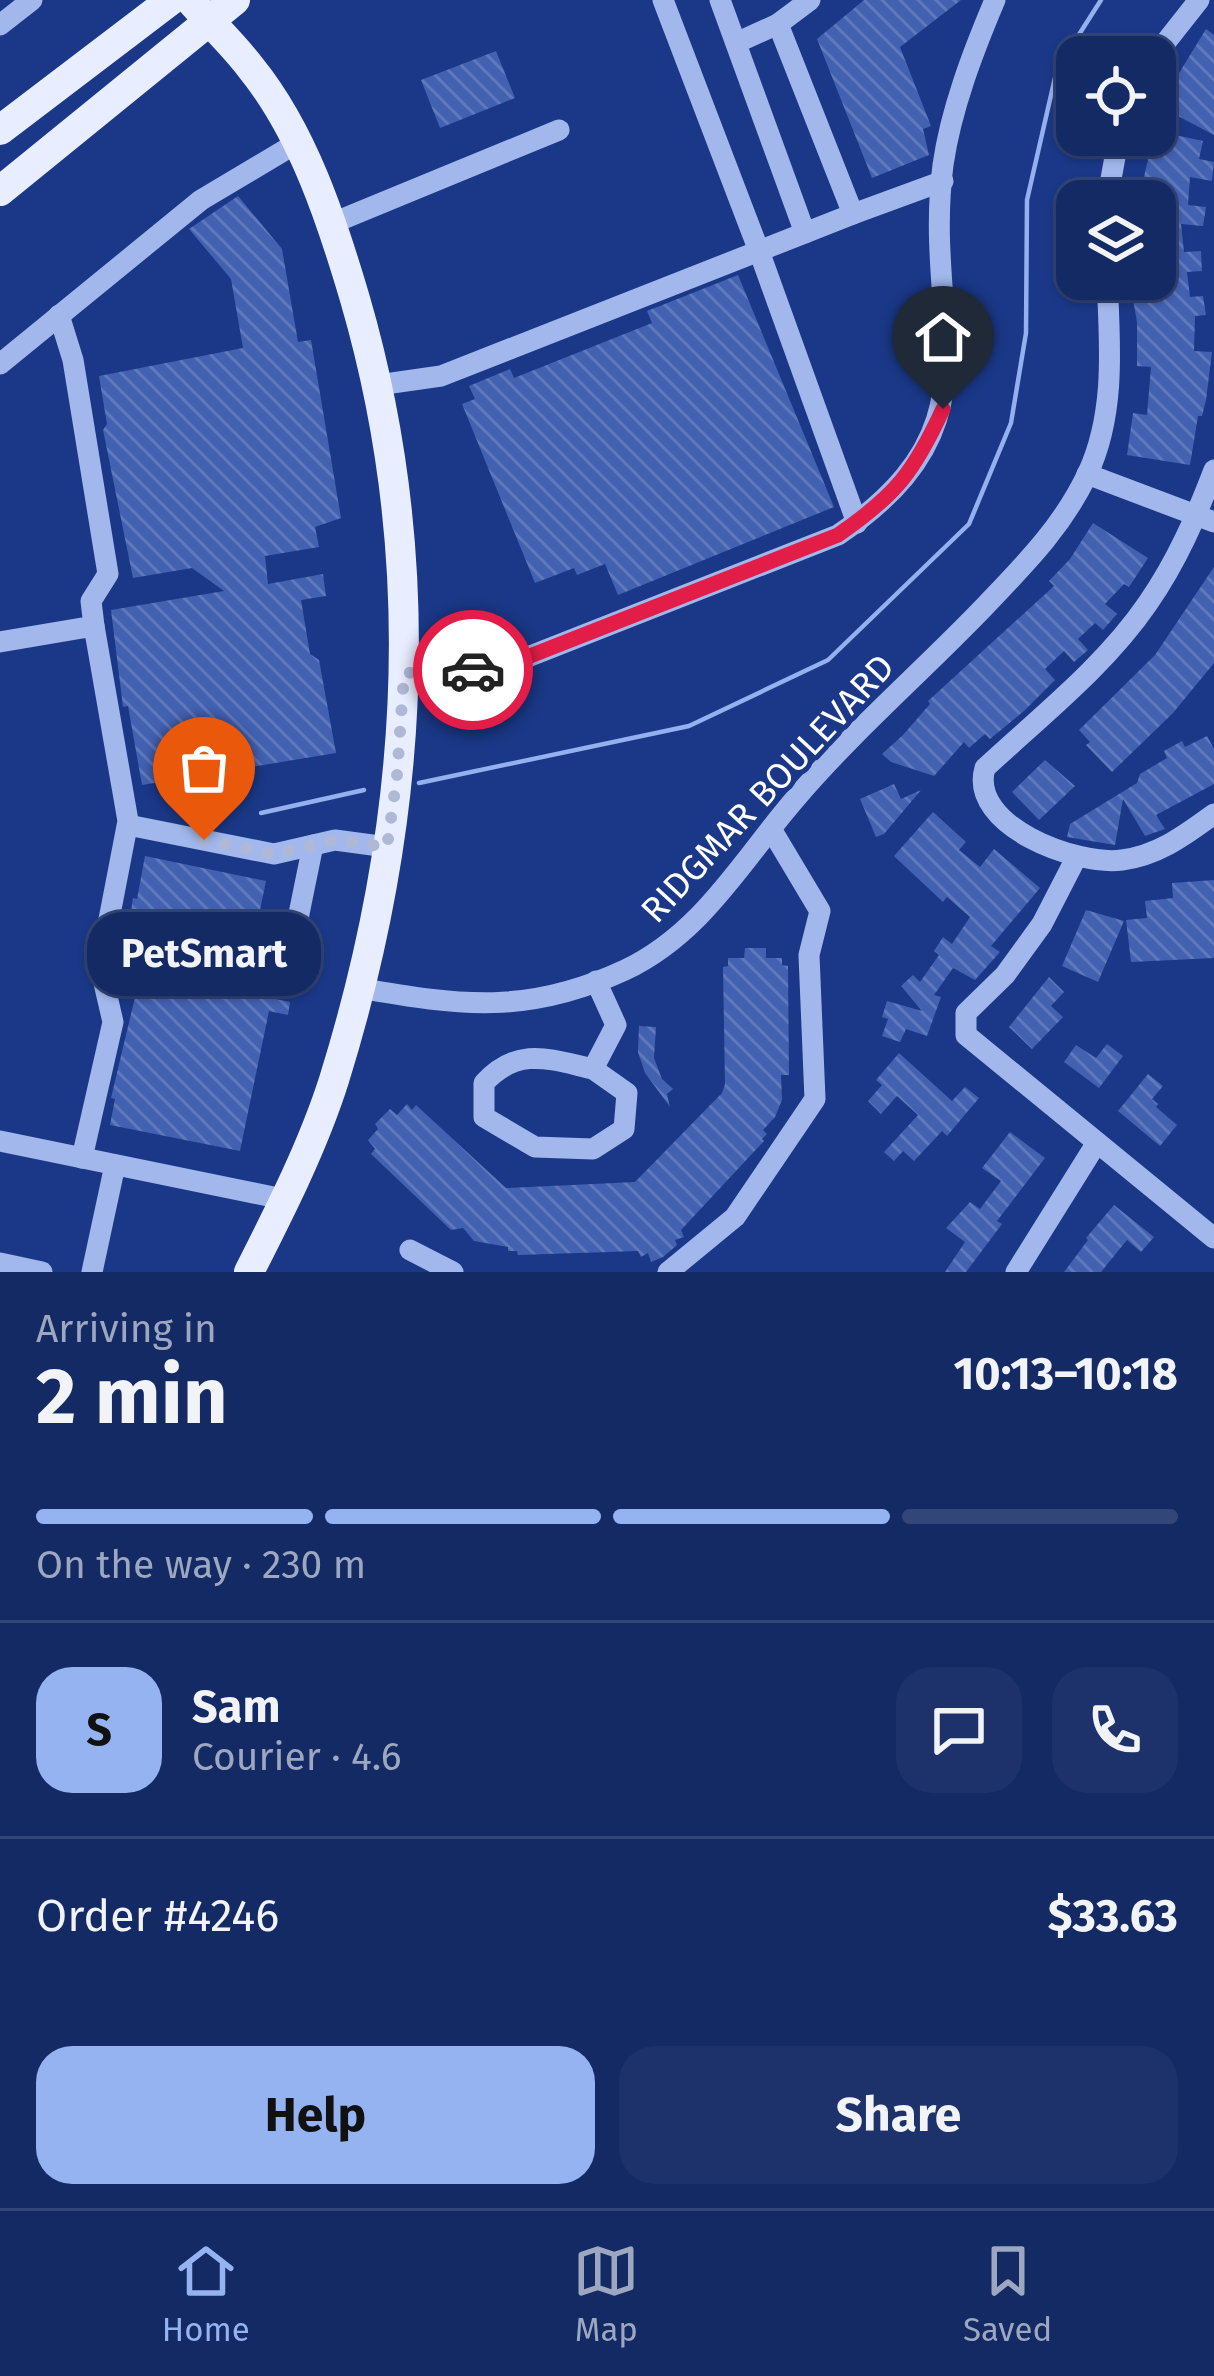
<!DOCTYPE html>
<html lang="en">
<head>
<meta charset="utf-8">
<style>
	:root { --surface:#142a65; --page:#1d326b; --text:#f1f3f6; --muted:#9da7bf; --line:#334679; --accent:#95b2f1 }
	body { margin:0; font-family:"Fira Sans",sans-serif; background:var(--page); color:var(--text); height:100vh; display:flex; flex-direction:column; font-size:45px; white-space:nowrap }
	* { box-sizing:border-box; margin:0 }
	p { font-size:39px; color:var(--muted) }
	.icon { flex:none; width:66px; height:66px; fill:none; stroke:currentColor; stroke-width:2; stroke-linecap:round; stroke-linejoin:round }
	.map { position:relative; height:1272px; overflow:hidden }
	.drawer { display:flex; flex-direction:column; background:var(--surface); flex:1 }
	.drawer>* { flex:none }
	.buttons { position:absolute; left:1056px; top:36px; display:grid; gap:24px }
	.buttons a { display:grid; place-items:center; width:120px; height:120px; border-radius:24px; background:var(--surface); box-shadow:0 3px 9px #0004,0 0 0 3px var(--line); font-size:60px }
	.pin { position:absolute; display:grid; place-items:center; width:102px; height:102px; color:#fff; margin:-123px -51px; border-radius:50% 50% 50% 0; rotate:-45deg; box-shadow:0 0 12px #0007 }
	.pin .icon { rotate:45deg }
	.courier { position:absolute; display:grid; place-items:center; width:120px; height:120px; margin:-60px; border:9px solid #e11d48; border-radius:50%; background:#fff; color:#222; box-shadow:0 3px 15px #0007 }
	.bubble { position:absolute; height:84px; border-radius:36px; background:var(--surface); box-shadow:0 3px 9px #0004,0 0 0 3px var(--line); font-size:39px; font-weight:700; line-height:84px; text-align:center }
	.summary em { font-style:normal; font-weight:700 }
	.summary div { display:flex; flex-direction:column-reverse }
	.summary { display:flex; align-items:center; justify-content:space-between; height:204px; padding:0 36px }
	h1 { font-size:78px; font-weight:700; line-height:90px }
	.bar { display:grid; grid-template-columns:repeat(4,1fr); gap:18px 12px; align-content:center; height:144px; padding:0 36px }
	.bar i { height:15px; border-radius:9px; background:var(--line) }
	.bar .active { background:var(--accent) }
	.bar p { grid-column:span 4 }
	.line { display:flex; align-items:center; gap:30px; padding:0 36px; border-top:3px solid var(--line) }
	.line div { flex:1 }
	.round { display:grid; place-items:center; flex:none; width:126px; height:126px; border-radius:36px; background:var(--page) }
	.action { display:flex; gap:24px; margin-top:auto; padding:24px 36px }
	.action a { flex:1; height:138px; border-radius:36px; background:var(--accent); color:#111; font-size:48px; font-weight:700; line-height:138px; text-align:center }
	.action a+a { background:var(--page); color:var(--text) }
	.menu { display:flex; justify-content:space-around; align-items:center; height:168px; border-top:3px solid var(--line); background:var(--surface); font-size:33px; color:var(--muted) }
	.menu a { display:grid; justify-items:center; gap:6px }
	.menu .active { color:var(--accent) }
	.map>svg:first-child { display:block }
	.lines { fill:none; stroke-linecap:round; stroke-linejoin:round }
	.stream { stroke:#95b0ee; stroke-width:4.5 }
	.building { fill:url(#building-back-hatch) }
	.minor { stroke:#a2b8ec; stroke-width:21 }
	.major { stroke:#e8edff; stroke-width:30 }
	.done { stroke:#afb9d5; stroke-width:12; stroke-dasharray:0 21.6 }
	.route { stroke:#e11d48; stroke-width:15 }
	.labels { text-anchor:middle; stroke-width:10; stroke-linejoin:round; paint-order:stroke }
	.street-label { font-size:36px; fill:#fff; stroke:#1a3887 }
</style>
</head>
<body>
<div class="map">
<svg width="1214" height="1272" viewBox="0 0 1214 1272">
	<defs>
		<pattern id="building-back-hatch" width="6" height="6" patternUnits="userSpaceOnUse" patternTransform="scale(3)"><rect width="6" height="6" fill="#4361b1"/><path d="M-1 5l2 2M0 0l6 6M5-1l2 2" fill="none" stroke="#5f79bd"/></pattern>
	</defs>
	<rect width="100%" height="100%" fill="#1a3887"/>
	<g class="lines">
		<!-- stream -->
		<g class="stream">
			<path d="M419 783 689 726 828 660 969 524 1011 423 1026 333 1027 200 1057 69 1101 0"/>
			<path d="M261 813 364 790"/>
		</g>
	</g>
	<!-- building -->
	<g class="building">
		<path d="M864 0H961L900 47 931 126 923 129 929 155 872 178 817 39Z"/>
		<path d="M1206 29 1214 35V135L1159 106Z"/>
		<path d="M496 51 515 98 440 128 421 80Z"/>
		<path d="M1161 132 1203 141 1199 159 1214 162 1212 181 1190 177 1188 205 1206 207 1203 226 1181 224 1184 252 1201 251 1202 271 1187 272 1190 297 1203 296 1206 315 1195 316 1194 351 1212 352 1206 400 1202 416H1198L1190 465 1127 455 1133 413 1147 415 1151 367 1137 366V322L1131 288 1155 285V201L1134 197 1136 181H1143L1150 151 1156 152Z"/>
		<path d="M238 196 282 249 298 342 311 340 341 518 315 527 319 547 265 556 268 584 323 574 326 596 301 600 310 654 319 660 336 753 142 785 128 706 123 707 111 610 224 591 192 568 133 578 103 430 107 424 99 376 243 348 231 279 189 229Z"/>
		<path d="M738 275 834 507 618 595 605 564 577 575 574 568 535 583 462 404 475 399 469 386 510 369 514 378 652 323 647 311Z"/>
		<path d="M1093 523 1148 558 1129 587 1124 584 1105 604 1117 614 1103 630 1095 623 1078 639 1088 650 1074 662 1064 651 1045 669 1055 680 1024 711 990 739 985 734 969 748 964 742 934 776 891 762 882 754 903 735 930 704 928 701 1054 586 1049 581 1070 559Z"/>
		<path d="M1214 567V663L1173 713 1112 772 1086 745 1090 742 1079 730 1155 655Z"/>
		<path d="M1207 736 1214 749V784L1156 815 1165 829 1145 836 1123 799 1115 845 1067 837 1070 824 1137 783 1140 774 1167 758 1164 751 1182 741 1185 747Z"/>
		<path d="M1045 760 1075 786 1039 820 1012 792Z"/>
		<path d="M894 784 901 799 921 790 884 834 876 837 860 799Z"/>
		<path d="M933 812 966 842 959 850 980 867 994 849 1040 888 991 946 1000 952 975 980 953 968 934 995 941 997 927 1036 906 1029 900 1042 882 1036 888 1019 882 1017 887 1001 922 1011 901 986 913 975 920 982 939 955 934 951 943 937 952 944 970 917 947 897 943 902 894 856Z"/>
		<path d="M145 856 266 881 246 978 273 983 270 998 290 1002 288 1015 269 1011 240 1151 110 1125 115 1099 111 1098 141 972 122 969 133 898 137 899Z"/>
		<path d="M1214 880V958L1131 962 1126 920 1147 918 1145 901 1173 898 1172 883Z"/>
		<path d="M1086 910 1124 921 1098 982 1062 966Z"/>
		<path d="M745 948H766V958H782V965L788 966 789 1075H781L782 1100 775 1117 763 1130 767 1134 762 1139 764 1141 681 1230 684 1237 675 1240 677 1245 663 1257 651 1262 648 1253 641 1257 638 1251 518 1255 517 1251H508V1247L474 1241 463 1228 451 1230 371 1154 375 1149 368 1140 378 1129 375 1124 390 1109 397 1115 407 1104 412 1110 416 1105 506 1188 635 1182 722 1093 725 1084 723 967 728 966V958H744Z"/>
		<path d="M1049 977 1064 992 1051 1006 1063 1017 1032 1049 1009 1027Z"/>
		<path d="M639 1026 656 1027 654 1058 662 1079 673 1089 667 1094 670 1107 645 1073 638 1052Z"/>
		<path d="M1107 1044 1123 1056 1099 1088 1064 1062 1076 1045 1096 1058Z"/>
		<path d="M899 1053 952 1101 965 1087 979 1098 947 1136 942 1131 914 1161 903 1151 894 1161 884 1152 918 1115 897 1096 881 1114 868 1101 882 1085 876 1080Z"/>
		<path d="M1148 1074 1163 1086 1152 1099 1158 1104 1156 1107 1177 1125 1160 1146 1118 1111Z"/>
		<path d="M1010 1132 1045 1158 997 1221 1002 1224 966 1272H945L965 1242 946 1228 970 1202 980 1209 1001 1181 982 1168Z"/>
		<path d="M1114 1205 1154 1237 1141 1252 1127 1240 1101 1272H1064L1088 1240 1086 1238Z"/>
	</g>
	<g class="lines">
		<!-- minor -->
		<g class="minor">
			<path d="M663 0 759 251 853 214 778 24 810 0"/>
			<path d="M720 0 805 233"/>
			<path d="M0 25 32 0"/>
			<path d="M736 43 778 24"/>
			<path d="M1154 57 1199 0"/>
			<path d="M1107 201 1119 135"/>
			<path d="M853 214 943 181"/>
			<path d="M333 223 559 130"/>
			<path d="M59 315 73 360 108 574 91 601 94 626"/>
			<path d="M0 364 201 200 295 144"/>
			<path d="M378 385 441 376 759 251 857 523"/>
			<path d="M1214 470C1196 517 1177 561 1148 603 1105 666 1041 716 985 768 968 826 1077 866 1122 860 1159 855 1185 835 1214 814"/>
			<path d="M1087 474 1214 522"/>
			<path d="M0 642 94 626 128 821 100 966 113 1022 82 1158"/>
			<path d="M404 673 497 669 838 535C1005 422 922 326 943 165 951 109 973 52 995 0"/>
			<path d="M128 825 274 854 335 840 387 847"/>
			<path d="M1076 858 1042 924 1005 975 966 1013V1035L1214 1238"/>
			<path d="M291 953 313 845"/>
			<path d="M359 988C461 1006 528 1015 625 970 703 933 742 860 796 798 855 729 925 669 987 604 1026 563 1062 527 1087 475 1116 414 1110 345 1107 279"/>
			<path d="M593 1069 627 1093 624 1129 593 1149 535 1147 484 1117V1083C518 1046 549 1059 593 1069L616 1025 596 981"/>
			<path d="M0 1141 283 1199"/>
			<path d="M410 1250 453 1272"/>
			<path d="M0 1263 42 1272"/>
			<path d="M92 1272 115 1165"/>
			<path d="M668 1272 735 1217 815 1099 809 955 820 911 771 829"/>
			<path d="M1016 1272 1096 1144"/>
		</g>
		<!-- major -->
		<g class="major">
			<path d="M190 0C210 23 233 44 251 68 303 132 332 221 355 299 431 560 414 823 334 1080 313 1146 280 1211 249 1272"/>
			<path d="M0 130 171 0"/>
			<path d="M0 191 235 0"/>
		</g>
	</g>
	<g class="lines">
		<!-- done -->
		<path class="done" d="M204 840 274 854 335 840 387 847 397 776 404 673 473 670"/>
		<!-- route -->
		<path class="route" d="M473 670 497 669 838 535C896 495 914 472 943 409"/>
	</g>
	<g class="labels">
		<!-- street labels -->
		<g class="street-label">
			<text transform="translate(767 788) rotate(-47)" y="13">RIDGMAR BOULEVARD</text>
		</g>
	</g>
</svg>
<div class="buttons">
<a><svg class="icon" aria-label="locate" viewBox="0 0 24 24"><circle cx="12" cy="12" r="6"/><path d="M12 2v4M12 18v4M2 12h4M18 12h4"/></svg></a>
<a><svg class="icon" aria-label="layers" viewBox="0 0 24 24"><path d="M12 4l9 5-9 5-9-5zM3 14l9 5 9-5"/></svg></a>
</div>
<div class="pin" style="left:204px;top:840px;background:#ea580c"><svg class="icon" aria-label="bag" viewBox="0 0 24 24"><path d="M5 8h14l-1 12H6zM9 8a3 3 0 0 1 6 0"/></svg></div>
<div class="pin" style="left:943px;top:409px;background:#1f2937"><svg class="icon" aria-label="home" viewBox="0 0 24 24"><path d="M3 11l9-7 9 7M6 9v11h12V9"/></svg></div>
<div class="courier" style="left:473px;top:670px"><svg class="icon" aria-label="car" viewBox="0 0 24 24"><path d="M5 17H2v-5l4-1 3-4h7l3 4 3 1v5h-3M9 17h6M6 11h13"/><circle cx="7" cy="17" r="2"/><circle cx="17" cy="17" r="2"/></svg></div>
<div class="bubble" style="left:87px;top:912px;width:234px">PetSmart</div>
</div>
<section class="drawer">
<div class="summary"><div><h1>2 min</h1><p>Arriving in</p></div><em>10:13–10:18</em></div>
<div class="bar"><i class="active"></i><i class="active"></i><i class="active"></i><i></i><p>On the way · 230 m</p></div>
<div class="line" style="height:216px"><b class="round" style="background:var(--accent);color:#111">S</b><div><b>Sam</b><p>Courier · 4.6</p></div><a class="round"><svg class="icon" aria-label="chat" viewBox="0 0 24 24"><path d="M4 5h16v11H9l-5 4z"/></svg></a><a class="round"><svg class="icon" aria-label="phone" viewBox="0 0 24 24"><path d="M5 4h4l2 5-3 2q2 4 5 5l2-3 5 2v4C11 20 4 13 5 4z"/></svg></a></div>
<div class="line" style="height:156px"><div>Order #4246</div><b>$33.63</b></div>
<div class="action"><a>Help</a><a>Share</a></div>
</section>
<nav class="menu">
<a class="active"><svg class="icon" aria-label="home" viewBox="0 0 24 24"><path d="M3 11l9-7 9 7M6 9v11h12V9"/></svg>Home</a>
<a><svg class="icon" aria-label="map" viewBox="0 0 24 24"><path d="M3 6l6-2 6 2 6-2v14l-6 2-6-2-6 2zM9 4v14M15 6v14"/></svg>Map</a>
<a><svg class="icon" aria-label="saved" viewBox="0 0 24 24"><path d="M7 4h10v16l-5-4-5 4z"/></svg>Saved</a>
</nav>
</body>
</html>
